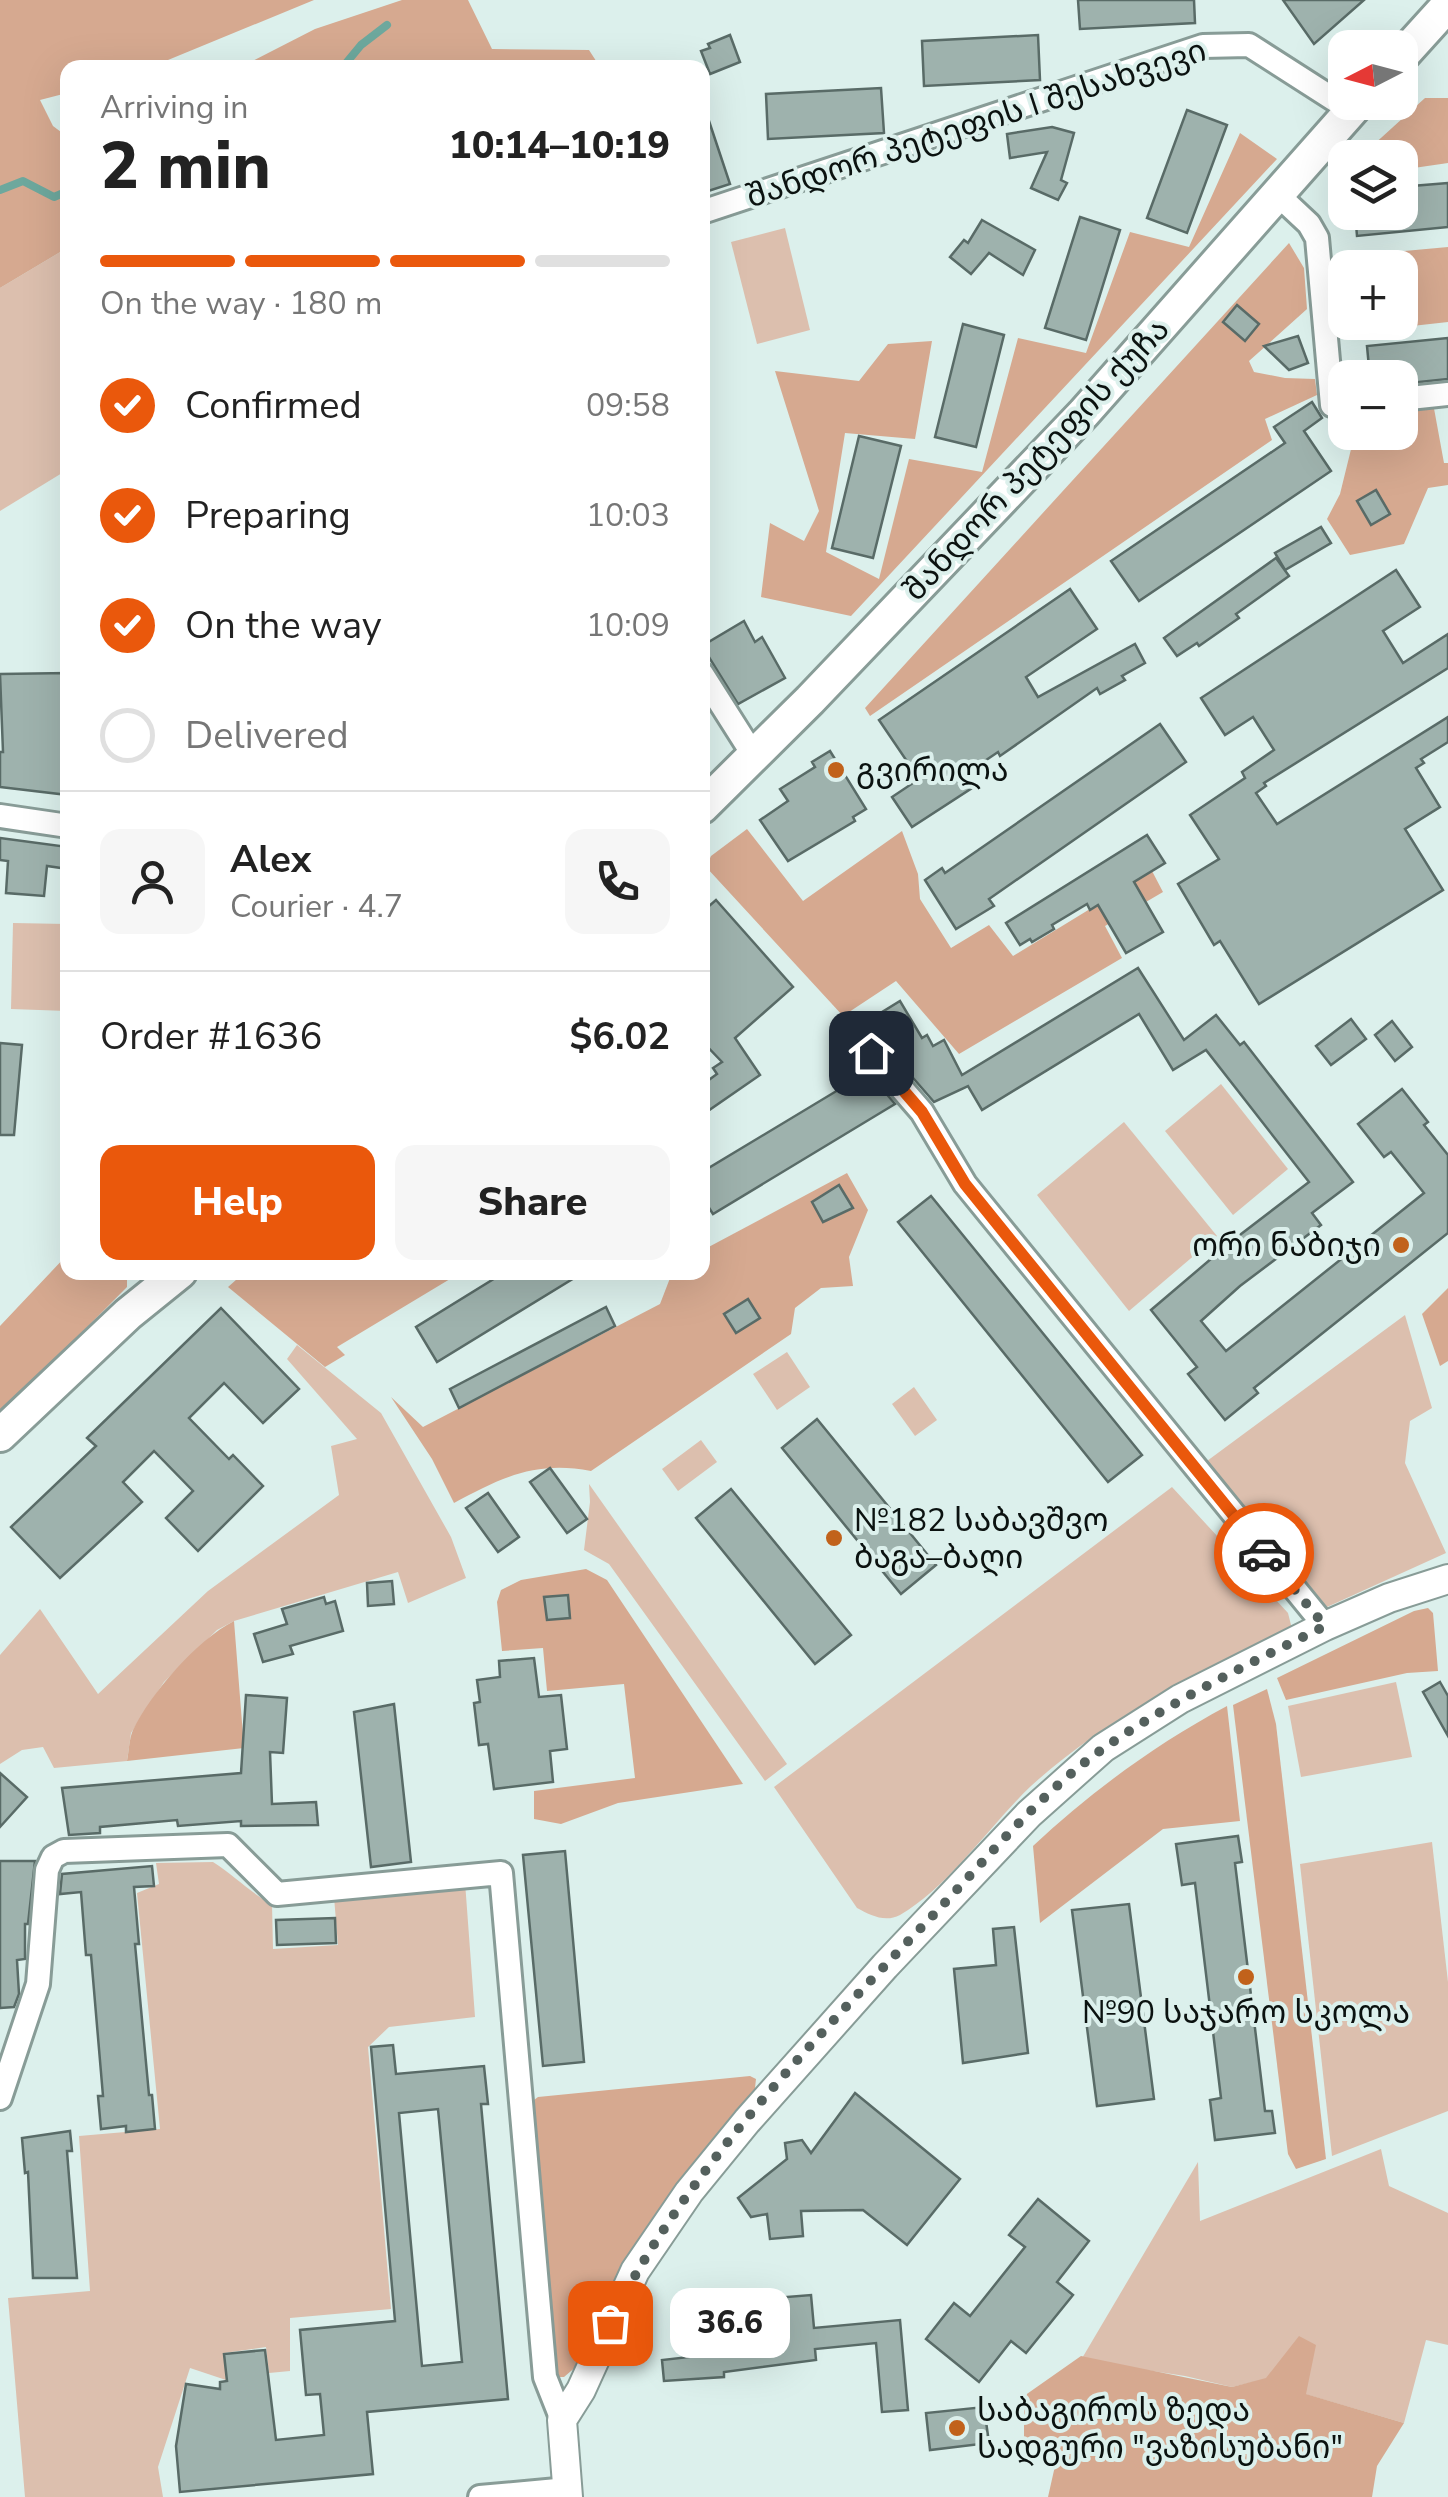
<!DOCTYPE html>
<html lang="en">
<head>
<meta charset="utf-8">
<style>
	:root { --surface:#fff; --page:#f6f6f6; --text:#222; --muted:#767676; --line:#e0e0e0; --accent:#ea580c }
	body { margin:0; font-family:"Nunito Sans","Noto Sans Georgian",sans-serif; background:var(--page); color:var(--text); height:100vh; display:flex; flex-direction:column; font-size:38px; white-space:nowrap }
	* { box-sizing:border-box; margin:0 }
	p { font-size:32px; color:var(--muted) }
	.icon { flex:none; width:55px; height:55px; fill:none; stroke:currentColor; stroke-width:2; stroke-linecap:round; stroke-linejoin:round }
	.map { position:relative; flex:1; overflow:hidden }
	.sheet { position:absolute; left:60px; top:60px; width:650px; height:1220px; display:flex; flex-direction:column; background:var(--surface); border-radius:20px; box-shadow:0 10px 40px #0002 }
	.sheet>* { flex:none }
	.needle { width:65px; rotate:264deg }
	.tools { position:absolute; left:1328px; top:30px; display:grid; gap:20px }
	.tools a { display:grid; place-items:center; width:90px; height:90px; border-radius:20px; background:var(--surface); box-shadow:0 10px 40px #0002; font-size:50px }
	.pin { position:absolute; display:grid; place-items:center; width:85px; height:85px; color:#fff; margin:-42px; border-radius:20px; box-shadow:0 5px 15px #0006 }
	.courier { position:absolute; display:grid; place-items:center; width:100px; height:100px; margin:-50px; border:8px solid #ea580c; border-radius:50%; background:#fff; color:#222; box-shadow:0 2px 12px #0007 }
	.bubble { position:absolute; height:70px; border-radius:20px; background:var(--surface); box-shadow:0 10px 40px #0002; font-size:32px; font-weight:800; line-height:70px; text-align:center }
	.summary em { font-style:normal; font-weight:800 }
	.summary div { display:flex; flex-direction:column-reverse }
	.summary { display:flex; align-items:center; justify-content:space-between; height:170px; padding:0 40px }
	h1 { font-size:65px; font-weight:800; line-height:75px }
	.bar { display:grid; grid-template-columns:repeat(4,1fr); gap:15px 10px; align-content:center; height:120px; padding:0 40px }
	.bar i { height:12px; border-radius:8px; background:var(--line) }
	.bar .active { background:var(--accent) }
	.bar p { grid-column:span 4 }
	.line { display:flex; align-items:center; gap:25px; padding:0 40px; border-top:2px solid var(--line) }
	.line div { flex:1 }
	.round { display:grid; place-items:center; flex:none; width:105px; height:105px; border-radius:20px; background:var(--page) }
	ol { padding:0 40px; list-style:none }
	li { display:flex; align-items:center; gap:30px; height:110px }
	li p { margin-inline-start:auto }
	li .icon { padding:10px; border-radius:50%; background:var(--accent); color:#fff; stroke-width:4 }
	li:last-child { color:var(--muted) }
	li i { width:55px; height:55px; border:5px solid var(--line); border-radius:50% }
	.button { display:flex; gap:20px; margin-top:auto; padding:20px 40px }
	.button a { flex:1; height:115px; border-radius:20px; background:var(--accent); color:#fff; font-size:40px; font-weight:800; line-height:115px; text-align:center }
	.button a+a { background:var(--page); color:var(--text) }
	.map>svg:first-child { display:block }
	.green { fill:#dcbfae }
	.forest { fill:#d6a990 }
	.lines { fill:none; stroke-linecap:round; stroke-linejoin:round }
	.stream { stroke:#6da89d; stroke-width:8 }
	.building { fill:#9eb2ad; stroke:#596b67; stroke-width:2.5; fill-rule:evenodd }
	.minor-casing { stroke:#889c97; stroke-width:28 }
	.tertiary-casing { stroke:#889c97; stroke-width:32 }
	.secondary-casing { stroke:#889c97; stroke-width:38 }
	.minor { stroke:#fff; stroke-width:22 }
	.tertiary { stroke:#fff; stroke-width:28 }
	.secondary { stroke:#fff; stroke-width:32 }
	.done { stroke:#54605d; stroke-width:10; stroke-dasharray:0 18 }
	.route { stroke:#ea580c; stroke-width:12 }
	.poi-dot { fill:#c1621b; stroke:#dcf0ec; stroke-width:4 }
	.labels { text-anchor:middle; stroke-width:8; stroke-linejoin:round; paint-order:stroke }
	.street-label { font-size:32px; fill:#0b1210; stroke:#dcf0ec }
	.poi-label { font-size:32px; fill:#0b1210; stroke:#dcf0ec; text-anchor:start }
</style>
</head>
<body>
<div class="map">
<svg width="1448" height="2497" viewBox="0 0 1448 2497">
	<rect width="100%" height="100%" fill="#dcf0ec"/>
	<!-- green -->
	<g class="green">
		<path d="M785 228 810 330 757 344 731 242Z"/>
		<path d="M67 248V470L0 511V288Z"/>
		<path d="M13 923 67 924V1011L11 1009Z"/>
		<path d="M1221 1084 1288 1169 1233 1215 1165 1131Z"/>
		<path d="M1124 1122 1217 1236 1129 1311 1037 1195Z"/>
		<path d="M1405 1315 1432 1408 1410 1421 1405 1463 1446 1553 1327 1607 1207 1461Z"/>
		<path d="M297 1345 381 1413 451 1537 466 1578 408 1603 398 1572 234 1621 217 1630 164 1682 131 1733 127 1761 54 1768 43 1747 22 1750 0 1764V1655L40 1609 98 1694 208 1591 339 1495 331 1446 357 1439 287 1359Z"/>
		<path d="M787 1352 810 1387 777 1410 753 1374Z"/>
		<path d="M914 1387 937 1420 915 1436 892 1404Z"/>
		<path d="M701 1440 717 1462 678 1491 662 1469Z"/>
		<path d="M589 1484 787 1764 765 1781 609 1564 584 1550 590 1502Z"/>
		<path d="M1172 1487 1288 1613 1292 1629C1199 1673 1108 1716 1031 1786 990 1825 949 1887 900 1915 885 1923 870 1915 857 1908L774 1787Z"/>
		<path d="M1396 1682 1412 1757 1301 1777 1288 1706Z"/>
		<path d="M1432 1842 1448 1982V2111L1332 2156 1300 1864Z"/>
		<path d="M213 1862C234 1875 250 1893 272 1904L273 1949 338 1945 334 1897 465 1882 475 2017 389 2027 368 2047 391 2309 290 2318V2371L269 2373 266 2347 224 2353 226 2380 190 2368 158 2467 163 2497H25L8 2298 90 2291 79 2136 160 2129 137 1893 159 1884 156 1863Z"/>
		<path d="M1381 2149 1389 2186 1448 2213V2345L1426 2340 1404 2423 1305 2394 1315 2345 1266 2379 1232 2387 1185 2376 1081 2360 1198 2162 1200 2221Z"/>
	</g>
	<!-- forest -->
	<g class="forest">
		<path d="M0 0H314L151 67 68 68 67 93 40 100 53 126 61 132 67 131V248L0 288Z"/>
		<path d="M402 0H468L492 49 589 50 600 67H241L315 29Z"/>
		<path d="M1425 98H1448V163L1400 170V158L1360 157Z"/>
		<path d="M1240 133 1277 159 851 616 761 597 770 523 804 541 819 511 775 371 859 381 888 344 932 341 915 439 845 433 826 552 879 579 909 459 982 472 1018 338 1086 353 1130 232 1189 247Z"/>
		<path d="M1289 243 1304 268 1307 309 1249 361 1254 372 1285 378 1315 379 1317 395 1265 419 1272 440 870 716 865 708Z"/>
		<path d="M1448 247V322L1367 331 1366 323 1400 322V268L1362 267 1361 255Z"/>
		<path d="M1433 403 1444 463H1448V485L1428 488 1404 544 1350 555 1327 519 1340 494 1355 433 1400 432V408Z"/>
		<path d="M747 829 803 901 902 831 918 874 920 899 951 948 989 925 1013 956 1152 871 1163 892 1105 926 1122 958 959 1054 896 981 843 1016 706 867 711 856Z"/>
		<path d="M847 1173 868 1210 849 1257 853 1286 821 1288 795 1308 791 1334 591 1471C536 1460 500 1478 454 1503L432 1459 391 1397 423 1427 660 1304 672 1273 702 1272 703 1250Z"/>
		<path d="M67 1255 68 1272 127 1273V1287L0 1415V1326Z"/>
		<path d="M245 1272H460V1273L337 1347 345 1355 325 1367 228 1287Z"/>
		<path d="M1448 1288V1361L1440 1366 1422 1314Z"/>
		<path d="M586 1569 607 1580 743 1784 618 1803 561 1824 534 1819V1791L635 1778 624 1684 547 1691 543 1648 502 1651 497 1602 501 1590 521 1580Z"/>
		<path d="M1428 1608 1433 1613 1438 1671 1407 1673 1286 1700 1277 1678 1414 1611Z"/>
		<path d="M234 1621 244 1748 127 1761C129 1751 129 1739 133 1730 151 1693 197 1640 234 1621Z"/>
		<path d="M1267 1689 1276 1724 1326 2159 1296 2169 1288 2154 1233 1705Z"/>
		<path d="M1227 1706 1240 1821 1163 1829 1040 1923 1033 1846C1092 1791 1156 1744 1227 1706Z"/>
		<path d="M750 2076 756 2079 754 2097 664 2205 621 2265 578 2365 564 2377H556L529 2104 538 2097Z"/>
		<path d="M1299 2336 1316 2345 1306 2394 1404 2423 1377 2466 1372 2497H1048L1057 2457 1024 2443V2396L1081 2356 1232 2387 1266 2378Z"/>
	</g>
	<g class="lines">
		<!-- stream -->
		<g class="stream">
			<path d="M342 68 361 45 387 25"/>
			<path d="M0 190 23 181 54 197 68 191"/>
		</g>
	</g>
	<!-- building -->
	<g class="building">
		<path d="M1078 0H1194L1195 23 1080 29Z"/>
		<path d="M1283 0H1364L1314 44Z"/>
		<path d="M730 35 740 62 710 74 701 51 710 48 708 44Z"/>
		<path d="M1038 35 1040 80 924 86 922 41Z"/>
		<path d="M881 88 884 133 768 139 766 94Z"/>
		<path d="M1187 110 1227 125 1187 233 1147 218Z"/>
		<path d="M706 112 730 184 702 193V113Z"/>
		<path d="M1052 127 1074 133 1061 180 1067 183 1058 200 1031 188 1047 152 1010 158 1007 134Z"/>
		<path d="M1448 183V227L1357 236 1355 212H1400V187Z"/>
		<path d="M1080 217 1120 230 1086 340 1045 328Z"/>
		<path d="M982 220 1035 250 1023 275 989 253 971 274 950 257 964 240 968 243Z"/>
		<path d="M1237 305 1259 324 1245 341 1223 322Z"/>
		<path d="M963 324 1004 335 976 447 935 437Z"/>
		<path d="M1298 336 1308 363 1289 370 1264 346Z"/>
		<path d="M1448 338V379L1400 384V378H1370L1367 346Z"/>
		<path d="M1312 402 1322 418 1304 431 1331 471 1139 601 1111 561 1285 443 1274 427Z"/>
		<path d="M859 436 901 446 873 558 832 548Z"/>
		<path d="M1376 490 1390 514 1371 525 1357 501Z"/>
		<path d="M1321 527 1331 543 1285 570 1275 553Z"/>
		<path d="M1276 558 1289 576 1236 614 1239 618 1199 646 1197 643 1177 656 1164 638Z"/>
		<path d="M1396 570 1420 607 1383 631 1403 663 1448 634V668L1264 783 1266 786 1256 793 1277 824 1448 717V742L1421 759 1424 763 1416 768 1440 807 1405 829 1443 890 1259 1004 1220 941 1214 945 1178 884 1219 859 1190 815 1245 778 1242 772 1274 750 1253 717 1225 735 1201 698Z"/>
		<path d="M1070 589 1097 629 1026 677 1038 697 1135 644 1145 663 1122 676 1125 680 1100 694 1097 688 1000 756 998 752 964 775 972 788 912 827 892 797 919 779 879 720Z"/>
		<path d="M744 621 755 642 762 637 785 678 738 704 702 646Z"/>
		<path d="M68 673V795L0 787V752H3L0 674Z"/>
		<path d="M1160 724 1186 762 989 899 994 906 956 929 925 880 942 868 945 873Z"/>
		<path d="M830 751 866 809 853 817 855 821 788 861 760 820 788 801 780 789 815 767 812 762Z"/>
		<path d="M1147 835 1165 863 1134 882 1163 932 1126 953 1098 905 1090 910 1087 904 1052 925 1054 929 1032 942 1030 939 1020 945 1006 923Z"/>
		<path d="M0 838 68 847V869L47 866 44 896 6 893 8 861 0 860Z"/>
		<path d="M716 900 793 987 735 1038 760 1075 702 1115V1085L717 1074 713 1068 722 1062 702 1041V912Z"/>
		<path d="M1138 968 1184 1040 1216 1015 1240 1045 1244 1042 1353 1182 1312 1213 1321 1225 1240 1286 1201 1321 1226 1351 1424 1193 1391 1152 1384 1157 1358 1124 1402 1089 1428 1122 1424 1125 1448 1155V1233L1254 1388 1258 1393 1225 1420 1188 1374 1197 1367 1151 1310 1232 1241 1309 1182 1206 1050 1173 1070 1139 1014 982 1110 968 1086 934 1102 894 1056 902 1052 879 1014 900 1001 922 1038 927 1035 933 1046 944 1040 962 1075Z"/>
		<path d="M1351 1019 1366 1039 1331 1065 1316 1046Z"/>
		<path d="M1392 1021 1412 1047 1395 1061 1375 1035Z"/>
		<path d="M0 1043 22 1045 14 1135H0Z"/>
		<path d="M868 1072 895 1104 713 1214 702 1197V1172Z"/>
		<path d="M839 1185 853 1208 823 1222 812 1202Z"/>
		<path d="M931 1196 1142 1455 1108 1482 898 1222Z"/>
		<path d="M505 1272H584L437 1362 416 1327Z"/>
		<path d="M748 1299 760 1318 736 1333 724 1314Z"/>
		<path d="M606 1307 615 1326 459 1408 450 1389Z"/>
		<path d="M221 1308 299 1389 263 1423 224 1383 189 1418 229 1459 233 1455 263 1486 198 1551 166 1518 193 1491 154 1451 123 1482 142 1502 60 1578 11 1527 96 1446 87 1438Z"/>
		<path d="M817 1419 936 1565 901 1594 782 1448Z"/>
		<path d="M550 1468 587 1519 567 1533 530 1482Z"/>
		<path d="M731 1489 851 1635 815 1664 696 1518Z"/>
		<path d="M488 1493 519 1537 498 1552 466 1508Z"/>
		<path d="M392 1581 394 1604 368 1606 367 1583Z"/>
		<path d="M568 1595 570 1618 547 1620 544 1597Z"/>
		<path d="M324 1597 326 1604 335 1601 343 1631 290 1646 293 1654 263 1662 254 1634 287 1624 282 1609Z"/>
		<path d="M534 1658 539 1697 561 1695 567 1749 550 1751 553 1782 494 1789 488 1744 479 1745 474 1703 480 1702 477 1680 500 1677 499 1661Z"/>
		<path d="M1440 1682 1448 1696V1736L1423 1692Z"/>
		<path d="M246 1695 287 1698 283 1753 270 1752 272 1804 316 1802 318 1825 241 1826V1821L178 1826 177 1820 100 1827V1833L69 1835 62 1788 241 1773Z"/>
		<path d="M394 1704 411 1862 371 1867 354 1712Z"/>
		<path d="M0 1773 27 1797 0 1827Z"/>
		<path d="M1238 1836 1242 1862 1235 1863 1265 2111H1272L1275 2133 1215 2140 1210 2100 1221 2098 1195 1883 1182 1885 1176 1844Z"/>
		<path d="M565 1851 584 2062 543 2066 523 1855Z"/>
		<path d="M0 1861H35L28 1924H25V1959L17 1960 19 1994 14 2007 0 2008Z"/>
		<path d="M152 1866 154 1886 134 1887 139 1944H135L149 2095H152L155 2129 126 2132V2126L101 2129 98 2096H103L91 1955H86L81 1892 60 1894 62 1874Z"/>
		<path d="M1129 1904 1154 2099 1097 2106 1072 1910Z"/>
		<path d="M335 1918 336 1943 277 1945 276 1920Z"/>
		<path d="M1014 1927 1028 2053 963 2063 954 1969 996 1965 993 1929Z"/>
		<path d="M393 2045 396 2074 484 2066 488 2104H481L508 2399 367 2412 373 2474 180 2492 176 2446 186 2384 220 2389V2382L227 2381 224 2354 265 2350 276 2440 324 2435 320 2394 306 2395 300 2330 395 2321 371 2047ZM438 2109 462 2362 422 2366 399 2113Z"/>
		<path d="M855 2093 960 2179 907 2245 863 2210 801 2211 803 2236 770 2239 767 2214 751 2217 738 2198 787 2159 785 2143 802 2140 811 2153Z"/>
		<path d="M70 2131 72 2151H67L77 2278H33L28 2172 25 2173 22 2138Z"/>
		<path d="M1038 2199 1089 2241 1057 2282 1073 2295 1026 2353 1011 2341 979 2382 926 2339 954 2303 970 2316 1025 2247 1009 2235Z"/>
		<path d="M811 2295 814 2328 900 2320 908 2410 882 2412 876 2343 815 2349 816 2360 724 2372V2377L664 2381 662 2360 742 2351 737 2301Z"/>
		<path d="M984 2407 989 2443 930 2450 926 2413Z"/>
	</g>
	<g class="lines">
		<!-- minor casing -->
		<g class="minor-casing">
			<g id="minor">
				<path d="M1277 194 1309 224 1317 238 1332 405 1345 404"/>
				<path d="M702 212 1203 46 1249 45 1352 111"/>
				<path d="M1400 399 1448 394"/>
				<path d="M702 674 754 756"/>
				<path d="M0 816 68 826"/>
				<path d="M871 1053 922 1112 965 1184 1325 1626"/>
				<path d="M0 2098 38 1984 47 1870 53 1857 64 1851 228 1845 277 1894 501 1873 545 2377 562 2420"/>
				<path d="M480 2497 568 2489"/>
			</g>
		</g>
		<!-- tertiary casing -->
		<g class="tertiary-casing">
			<path id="tertiary" d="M568 2497 562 2420 581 2390 635 2271 689 2192 747 2121 885 1966 1029 1814 1103 1748 1180 1699 1325 1626 1389 1598 1448 1579"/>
		</g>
		<!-- secondary casing -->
		<g class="secondary-casing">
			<g id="secondary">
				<path d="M1400 58 1448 5"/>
				<path d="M702 807 810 700 1084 413 1359 102"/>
				<path d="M0 1435 128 1314 180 1272"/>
			</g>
		</g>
		<!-- minor -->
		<use href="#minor" class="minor"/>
		<!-- tertiary -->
		<use href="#tertiary" class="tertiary"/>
		<!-- secondary -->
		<use href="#secondary" class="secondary"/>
	</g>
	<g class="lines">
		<!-- done -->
		<path class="done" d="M610 2323C684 2170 822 2032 938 1910 991 1854 1043 1790 1107 1746 1175 1699 1251 1663 1325 1626L1264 1553"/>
		<!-- route -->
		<path class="route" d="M871 1053 922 1112 965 1184 1264 1553"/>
	</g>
	<!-- markers -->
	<g class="poi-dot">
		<circle cx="836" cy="770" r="10"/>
		<circle cx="1401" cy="1245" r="10"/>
		<circle cx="834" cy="1538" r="10"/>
		<circle cx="1246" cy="1977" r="10"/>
		<circle cx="957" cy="2428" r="10"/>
	</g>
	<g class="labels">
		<!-- street labels -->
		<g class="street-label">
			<text transform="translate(976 123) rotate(-18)" y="11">შანდორ პეტეფის I შესახვევი</text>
			<text transform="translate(1036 459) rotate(-47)" y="11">შანდორ პეტეფის ქუჩა</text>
		</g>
		<!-- poi labels -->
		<g class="poi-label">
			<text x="856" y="781">გვირილა</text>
			<text x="1381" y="1256" text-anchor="end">ორი ნაბიჯი</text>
			<text x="854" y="1531">№182 საბავშვო<tspan x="854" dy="37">ბაგა–ბაღი</tspan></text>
			<text x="1246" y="2023" text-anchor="middle">№90 საჯარო სკოლა</text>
			<text x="977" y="2421">საბაგიროს ზედა<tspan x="977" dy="37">სადგური "ვაზისუბანი"</tspan></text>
		</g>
	</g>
</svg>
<div class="tools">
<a><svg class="needle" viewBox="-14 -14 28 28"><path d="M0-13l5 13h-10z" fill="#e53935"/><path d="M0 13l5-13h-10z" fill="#767676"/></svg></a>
<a><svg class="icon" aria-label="layers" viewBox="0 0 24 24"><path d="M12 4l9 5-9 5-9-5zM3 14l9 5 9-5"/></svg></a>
<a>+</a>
<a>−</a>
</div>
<div class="pin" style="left:610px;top:2323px;background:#ea580c"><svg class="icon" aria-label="bag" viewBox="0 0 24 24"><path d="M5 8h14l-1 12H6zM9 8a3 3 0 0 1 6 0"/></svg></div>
<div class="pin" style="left:871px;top:1053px;background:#1f2937"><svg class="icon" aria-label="home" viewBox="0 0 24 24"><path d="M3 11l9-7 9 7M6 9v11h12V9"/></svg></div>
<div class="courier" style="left:1264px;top:1553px"><svg class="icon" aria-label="car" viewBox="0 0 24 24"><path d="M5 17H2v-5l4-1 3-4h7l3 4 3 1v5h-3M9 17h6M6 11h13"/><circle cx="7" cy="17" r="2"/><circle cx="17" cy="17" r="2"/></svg></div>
<div class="bubble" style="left:670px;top:2288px;width:120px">36.6</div>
<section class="sheet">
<div class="summary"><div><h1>2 min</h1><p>Arriving in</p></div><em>10:14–10:19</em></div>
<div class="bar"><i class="active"></i><i class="active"></i><i class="active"></i><i></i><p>On the way · 180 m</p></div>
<ol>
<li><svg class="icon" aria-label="check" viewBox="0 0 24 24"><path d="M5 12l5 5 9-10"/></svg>Confirmed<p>09:58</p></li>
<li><svg class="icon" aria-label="check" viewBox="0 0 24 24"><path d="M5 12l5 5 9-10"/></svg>Preparing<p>10:03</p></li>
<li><svg class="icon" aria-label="check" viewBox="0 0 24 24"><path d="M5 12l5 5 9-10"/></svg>On the way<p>10:09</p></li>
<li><i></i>Delivered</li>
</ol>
<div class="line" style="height:180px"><a class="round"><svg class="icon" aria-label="person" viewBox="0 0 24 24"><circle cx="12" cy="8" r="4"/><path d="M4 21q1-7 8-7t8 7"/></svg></a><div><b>Alex</b><p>Courier · 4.7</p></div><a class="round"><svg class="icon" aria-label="phone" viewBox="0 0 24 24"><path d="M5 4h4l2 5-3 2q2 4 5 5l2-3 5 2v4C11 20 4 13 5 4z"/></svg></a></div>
<div class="line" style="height:130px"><div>Order #1636</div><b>$6.02</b></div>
<div class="button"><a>Help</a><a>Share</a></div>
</section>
</div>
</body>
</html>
